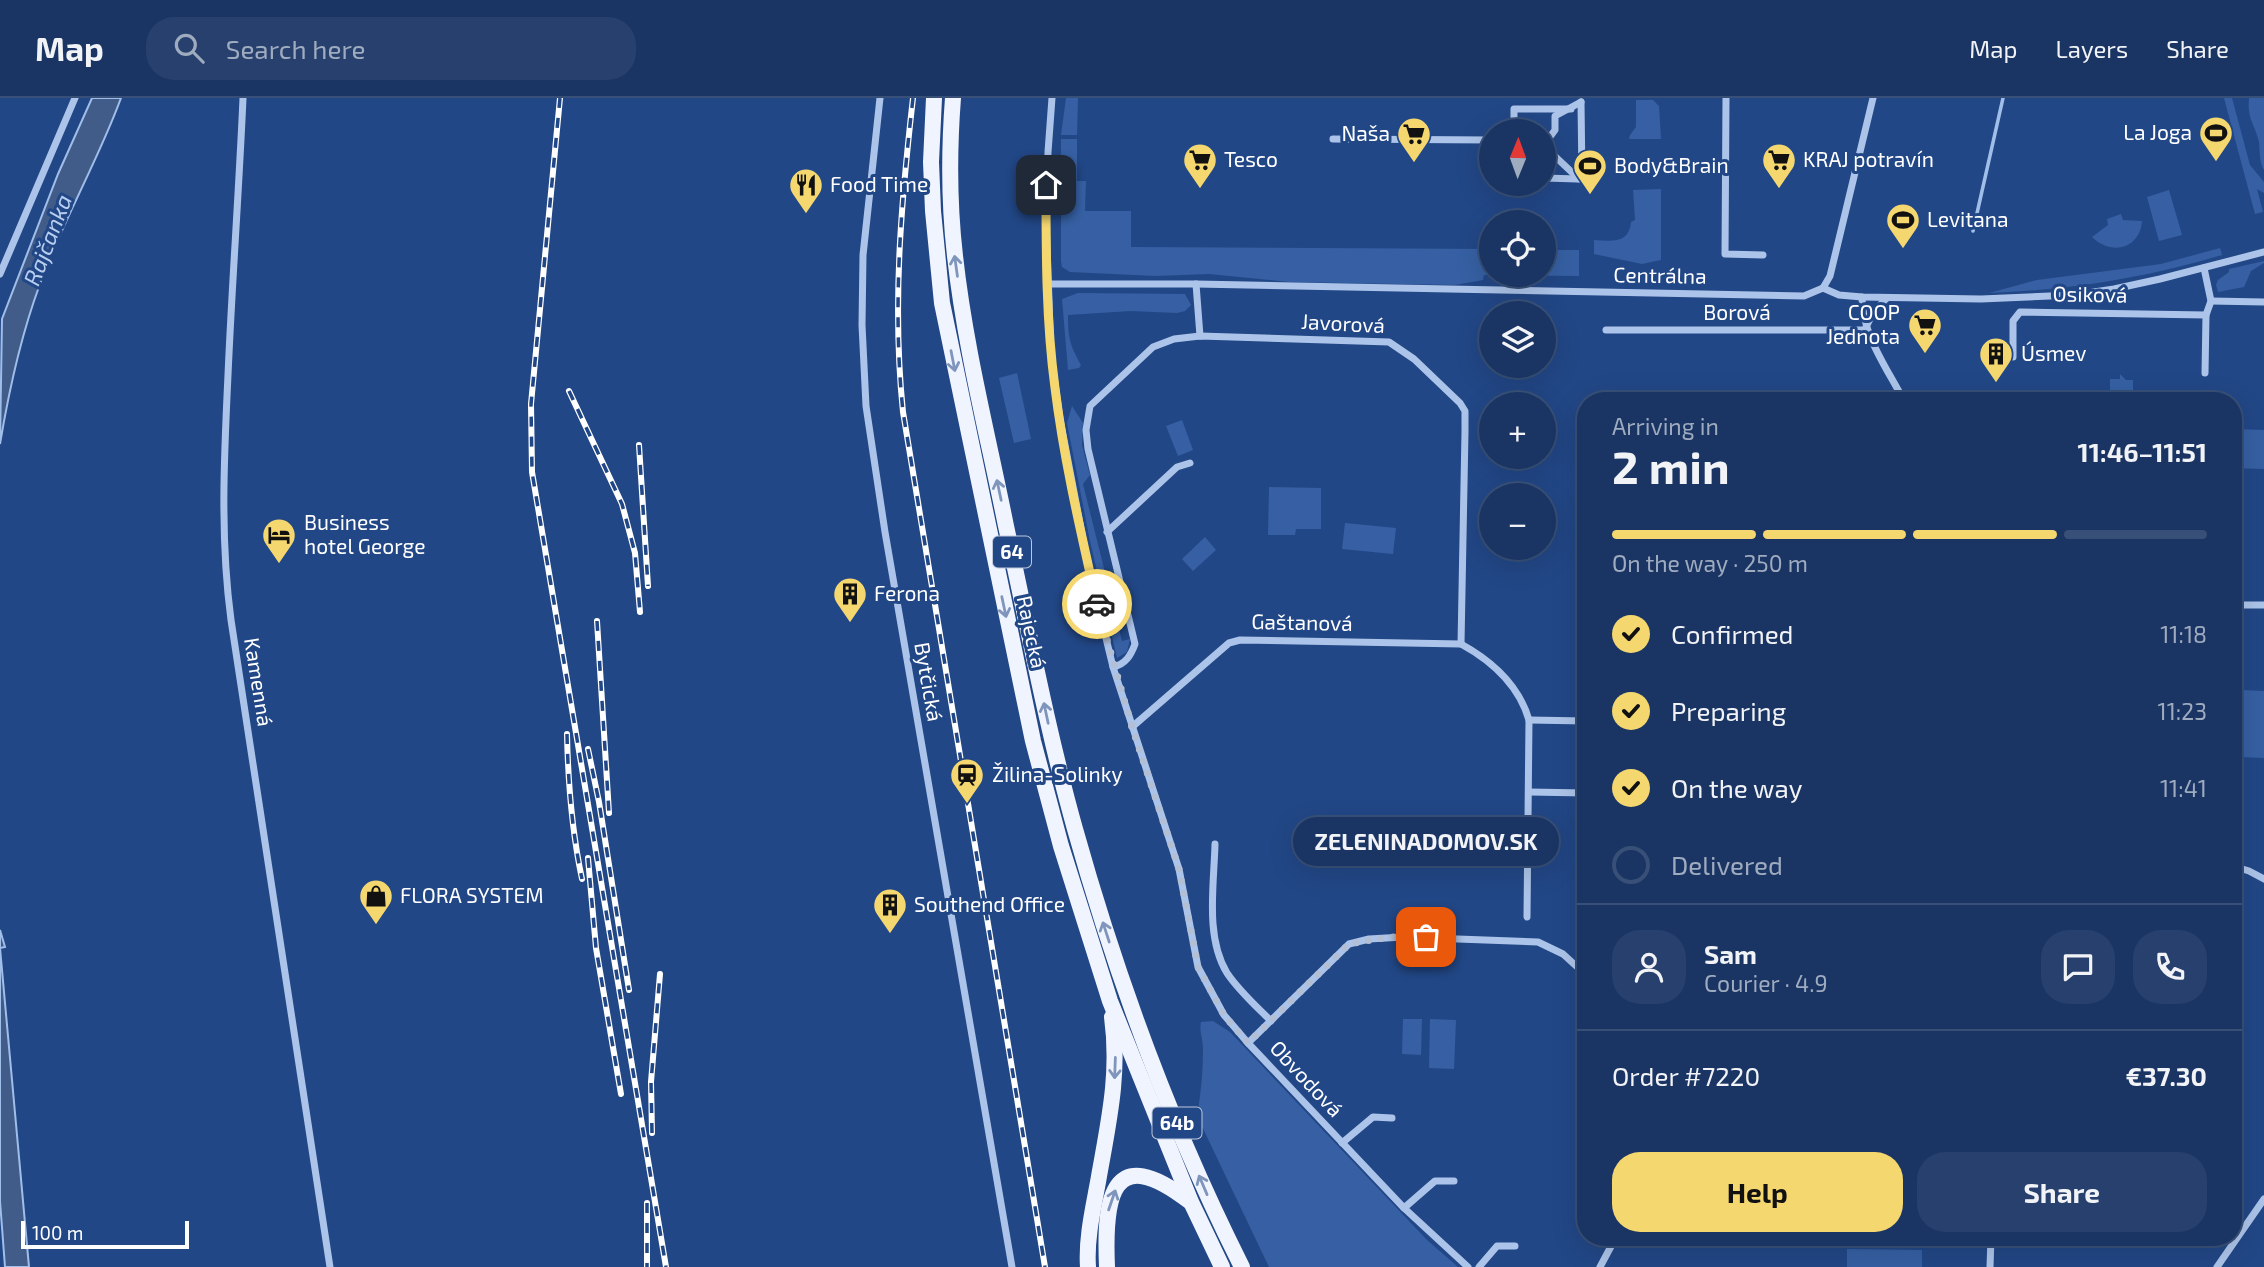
<!DOCTYPE html>
<html lang="en">
<head>
<meta charset="utf-8">
<style>
	:root { --surface:#1a3564; --page:#27406d; --text:#f1f3f6; --muted:#9fabbf; --line:#385078; --accent:#f5d76f }
	body { margin:0; font-family:"Exo 2",sans-serif; background:var(--page); color:var(--text); height:100vh; display:flex; flex-direction:column; font-size:26px; white-space:nowrap }
	* { box-sizing:border-box; margin:0 }
	p { font-size:23px; color:var(--muted) }
	.icon { flex:none; width:38px; height:38px; fill:none; stroke:currentColor; stroke-width:2; stroke-linecap:round; stroke-linejoin:round }
	.map { position:relative; flex:1; overflow:hidden }
	.sheet { position:absolute; left:1577px; top:294px; width:665px; height:854px; display:flex; flex-direction:column; background:var(--surface); border-radius:28px; box-shadow:0 7px 28px #0002,0 0 0 2px var(--line) }
	.sheet>* { flex:none }
	.needle { width:46px; rotate:1deg }
	.controls { position:absolute; left:1479px; top:21px; display:grid; gap:14px }
	.controls a { display:grid; place-items:center; width:77px; height:77px; border-radius:50%; background:var(--surface); box-shadow:0 7px 28px #0002,0 0 0 2px var(--line); font-size:35px }
	.scale { position:absolute; left:21px; bottom:18px; width:168px; box-sizing:border-box; padding-left:7px; border:4px solid #fff; border-top:0; font-size:19px; line-height:24px; white-space:nowrap; color:#fff; -webkit-text-stroke:5px #224786; paint-order:stroke }
	.pin { position:absolute; display:grid; place-items:center; width:60px; height:60px; color:#fff; margin:-30px; border-radius:14px; box-shadow:0 4px 10px #0006 }
	.courier { position:absolute; display:grid; place-items:center; width:70px; height:70px; margin:-35px; border:5px solid #f5d76f; border-radius:50%; background:#fff; color:#222; box-shadow:0 2px 9px #0007 }
	.bubble { position:absolute; height:49px; border-radius:24px; background:var(--surface); box-shadow:0 7px 28px #0002,0 0 0 2px var(--line); font-size:23px; font-weight:700; line-height:49px; text-align:center }
	.overview em { font-style:normal; font-weight:700 }
	.overview div { display:flex; flex-direction:column-reverse }
	.overview { display:flex; align-items:center; justify-content:space-between; height:119px; padding:0 35px }
	h1 { font-size:46px; font-weight:700; line-height:52px }
	.bar { display:grid; grid-template-columns:repeat(4,1fr); gap:10px 7px; align-content:center; height:84px; padding:0 35px }
	.bar i { height:9px; border-radius:5px; background:var(--line) }
	.bar .on { background:var(--accent) }
	.bar p { grid-column:span 4 }
	.line { display:flex; align-items:center; gap:18px; padding:0 35px; border-top:2px solid var(--line) }
	.line div { flex:1 }
	.round { display:grid; place-items:center; flex:none; width:74px; height:74px; border-radius:28px; background:var(--page) }
	ol { padding:0 35px; list-style:none }
	li { display:flex; align-items:center; gap:21px; height:77px }
	li p { margin-inline-start:auto }
	li .icon { padding:7px; border-radius:50%; background:var(--accent); color:#111; stroke-width:4 }
	li:last-child { color:var(--muted) }
	li i { width:38px; height:38px; border:4px solid var(--line); border-radius:50% }
	.primary-button { display:flex; gap:14px; margin-top:auto; padding:14px 35px }
	.primary-button a { flex:1; height:80px; border-radius:28px; background:var(--accent); color:#111; font-size:28px; font-weight:700; line-height:80px; text-align:center }
	.primary-button a+a { background:var(--page); color:var(--text) }
	header { display:flex; align-items:center; gap:42px; box-sizing:border-box; height:98px; padding:0 35px; background:var(--surface); border-bottom:2px solid var(--line) }
	header strong { font-size:33px }
	nav { display:flex; gap:38px; margin-inline-start:auto; font-size:24px }
	.search { width:490px; height:63px; background:var(--page); display:flex; align-items:center; gap:18px; box-sizing:border-box; padding:0 24px; border-radius:28px; color:var(--muted); font-size:26px }
	.map>svg:first-child { display:block }
	.green { fill:#3660a3 }
	.water { fill:#425c8a; stroke:#a0beea; stroke-width:2 }
	.lines { fill:none; stroke-linecap:round; stroke-linejoin:round }
	.stream { stroke:#a0beea; stroke-width:3.5 }
	.street { stroke:#acc4e9; stroke-width:7 }
	.primary { stroke:#f0f4fe; stroke-width:16 }
	.rail-casing { stroke:#fff; stroke-width:6 }
	.rail { stroke:#224786; stroke-width:3.5; stroke-dasharray:10; stroke-linecap:butt }
	.oneway { stroke:#7f95bc }
	.done { stroke:#b2bfd5; stroke-width:7; stroke-dasharray:0 12.6 }
	.route { stroke:#f5d76f; stroke-width:9 }
	.labels { text-anchor:middle; stroke-width:6; stroke-linejoin:round; paint-order:stroke }
	.shield { fill:#224786; stroke:#bdc8db; stroke-width:2 }
	.shield-label { font-size:19px; font-weight:bold; fill:#fff }
	.poi-label { font-size:21px; fill:#fff; stroke:#224786; text-anchor:start }
	.street-label { font-size:21px; fill:#fff; stroke:#224786 }
	.water-label { font-size:23px; font-style:italic; fill:#b8cef1; stroke:#224786 }
</style>
</head>
<body>
<header>
<strong>Map</strong>
<div class="search"><svg class="icon" aria-label="search" viewBox="0 0 24 24"><circle cx="10" cy="10" r="6"/><path d="M15 15l6 6"/></svg>Search here</div>
<nav><a>Map</a><a>Layers</a><a>Share</a></nav>
</header>
<div class="map">
<svg width="2264" height="1169" viewBox="0 0 2264 1169">
	<rect width="100%" height="100%" fill="#224786"/>
	<!-- green -->
	<g class="green">
		<path d="M1066 0H1078L1077 37H1061Z"/>
		<path d="M2224 0H2232L2250 67 2264 84V95L2257 91 2263 114 2255 116Z"/>
		<path d="M2249 0H2264V72C2259 64 2260 54 2259 44 2255 26 2247 22 2249 0Z"/>
		<path d="M1636 2H1653L1659 8 1661 41H1629L1630 37 1636 29Z"/>
		<path d="M1061 41H1077V83H1086L1085 113H1131V149L1491 151V177H1544V152H1579V178L1484 177 1483 182 1455 187 1289 184 1209 176 1156 178 1070 174 1062 169 1061 163Z"/>
		<path d="M1661 91V162L1642 166 1594 156V142C1612 143 1629 146 1631 124L1635 122 1633 92Z"/>
		<path d="M2169 92 2182 137 2159 143 2147 99Z"/>
		<path d="M2121 116 2123 122 2142 123C2140 151 2111 158 2092 139L2108 127 2107 121Z"/>
		<path d="M2220 150 2222 157C2145 180 2069 192 1989 195L2037 182 2161 166Z"/>
		<path d="M2264 163V165L2251 173 2244 189 2218 194 2216 187 2218 182 2229 174V171Z"/>
		<path d="M1078 195 1185 196 1191 207 1185 213 1177 215 1131 213 1068 217C1068 241 1070 247 1081 267L1079 270 1068 272 1062 201Z"/>
		<path d="M1017 275 1031 341 1014 345 999 280Z"/>
		<path d="M2120 276 2126 282H2133V303H2110V281H2120Z"/>
		<path d="M1072 308 1083 325 1082 347 1090 377 1083 386 1122 543 1130 541 1127 554 1117 560 1090 443 1067 325Z"/>
		<path d="M1182 322 1193 352 1178 358 1166 328Z"/>
		<path d="M2233 331 2264 332V371L2233 370Z"/>
		<path d="M1269 389 1321 390V431H1296L1295 437H1268Z"/>
		<path d="M1345 425 1396 430 1393 456 1342 451Z"/>
		<path d="M1205 439 1216 452 1193 473 1182 461Z"/>
		<path d="M2241 592 2264 593V660L2240 659Z"/>
		<path d="M1403 921H1422L1421 957 1402 956Z"/>
		<path d="M1430 921 1456 922 1454 971 1429 970Z"/>
		<path d="M1213 923 1230 934 1427 1142 1458 1169H1269L1197 1018C1201 996 1203 973 1203 951 1203 941 1199 934 1201 924Z"/>
		<path d="M1847 1151 1922 1152V1169H1847Z"/>
	</g>
	<!-- water -->
	<g class="water">
		<path d="M92 0H121C98 63 63 122 40 186 21 237 9 292 0 346L2 221 58 76Z"/>
		<path d="M0 832 5 849 0 850 29 1169H5L0 1103Z"/>
	</g>
	<g class="lines">
		<!-- stream -->
		<path class="stream" d="M1973 133 2003 0"/>
		<!-- street -->
		<g class="street">
			<path d="M243 0C239 92 232 185 228 277 224 360 220 440 231 522L330 1169"/>
			<path d="M880 0 863 157 862 227 866 308 885 434 1012 1169"/>
			<path d="M1052 0 1048 54 1046 121 1051 257 1060 321 1087 462 1113 569 1179 771 1198 869 1224 917 1248 945 1404 1110 1468 1169"/>
			<path d="M1726 0 1725 156 1763 157"/>
			<path d="M1581 4 1582 81"/>
			<path d="M1514 33V11H1571"/>
			<path d="M1333 41 1491 42"/>
			<path d="M1544 47 1555 32V18L1581 4"/>
			<path d="M1544 48 1579 81H1582"/>
			<path d="M1544 80 1578 81"/>
			<path d="M2204 170 2211 203 2206 217 2205 275"/>
			<path d="M0 176 75 0"/>
			<path d="M1047 186H1196L1804 198 1823 190 1830 178 1873 0"/>
			<path d="M1196 186 1200 238"/>
			<path d="M1823 190 1839 197 1862 199 1981 201 2074 197 2114 191 2160 181 2264 154"/>
			<path d="M1862 199C1862 237 1887 270 1904 303"/>
			<path d="M2211 203 2264 204"/>
			<path d="M1866 229 1874 213 1887 200"/>
			<path d="M1606 232H1867"/>
			<path d="M2013 259V223L2020 214 2206 217"/>
			<path d="M1107 434 1177 369 1190 365"/>
			<path d="M2233 507H2264"/>
			<path d="M1113 569C1126 566 1131 557 1135 546L1088 351 1086 332 1090 308 1153 249 1174 241 1200 238 1389 244 1414 261 1460 305 1465 313V334L1461 546"/>
			<path d="M1529 622 1586 623"/>
			<path d="M1132 629 1229 545 1240 542 1461 546C1492 563 1519 588 1529 622L1527 819"/>
			<path d="M1529 694 1586 695"/>
			<path d="M1215 746C1214 787 1205 839 1227 875 1239 893 1256 908 1271 923"/>
			<path d="M2233 768 2249 773 2264 781"/>
			<path d="M1248 945 1349 846 1369 841 1403 839 1538 844 1563 856 1586 877"/>
			<path d="M1342 1045 1373 1019 1392 1020"/>
			<path d="M1404 1110 1435 1083H1454"/>
			<path d="M1479 1169 1497 1148H1515"/>
			<path d="M1600 1169 1616 1139"/>
			<path d="M1990 1169 1991 1139"/>
			<path d="M2217 1169 2264 1101"/>
		</g>
		<!-- primary -->
		<g class="primary">
			<path d="M934 0 931 64 933 113 942 205 1033 643 1061 748 1110 903 1191 1104 1222 1169"/>
			<path d="M953 0C949 52 949 106 955 158 965 249 988 338 1006 428 1028 529 1047 631 1075 731 1117 881 1172 1030 1242 1169"/>
			<path d="M1088 1169C1086 1141 1093 1111 1098 1084 1108 1026 1120 978 1112 919"/>
			<path d="M1107 1169C1104 1100 1111 1043 1189 1103"/>
		</g>
		<!-- rail casing -->
		<g class="rail-casing">
			<g id="rail">
				<path d="M560 0 531 306 532 374 666 1169"/>
				<path d="M913 0C901 105 892 208 903 314L1045 1169"/>
				<path d="M569 293 622 406 635 455 640 514"/>
				<path d="M639 347 648 488"/>
				<path d="M597 523 609 715"/>
				<path d="M567 636C568 684 572 734 582 781"/>
				<path d="M588 651 599 704 629 892"/>
				<path d="M588 760 596 850 621 996"/>
				<path d="M652 1035 651 984 660 876"/>
				<path d="M647 1105V1169"/>
			</g>
		</g>
		<!-- rail -->
		<use href="#rail" class="rail"/>
	</g>
	<!-- one-way arrows -->
	<defs><path id="oneway-shaft" d="M-6 0H5M1.5-3L5.5 0L1.5 3" fill="none" stroke-width="1.6" stroke-linecap="round" stroke-linejoin="round" transform="scale(1.75)"/></defs>
	<g class="oneway">
		<use href="#oneway-shaft" transform="translate(956 168) rotate(-98)"/>
		<use href="#oneway-shaft" transform="translate(953 263) rotate(79)"/>
		<use href="#oneway-shaft" transform="translate(999 392) rotate(-102)"/>
		<use href="#oneway-shaft" transform="translate(1004 509) rotate(78)"/>
		<use href="#oneway-shaft" transform="translate(1046 615) rotate(-102)"/>
		<use href="#oneway-shaft" transform="translate(1106 834) rotate(-108)"/>
		<use href="#oneway-shaft" transform="translate(1115 970) rotate(92)"/>
		<use href="#oneway-shaft" transform="translate(1203 1087) rotate(-113)"/>
		<use href="#oneway-shaft" transform="translate(1112 1102) rotate(-71)"/>
	</g>
	<g class="lines">
		<!-- done -->
		<path class="done" d="M1097 506 1132 629 1179 771 1198 869 1224 917 1248 945 1349 846 1389 839H1426"/>
		<!-- route -->
		<path class="route" d="M1046 87C1046 155 1046 223 1055 290 1064 363 1081 435 1097 506"/>
	</g>
	<!-- icons -->
	<defs>
		<g id="stadium-pin" transform="scale(1.75)"><path d="M0 17L-7.5 6A9.5 9.5 0 1 1 7.5 6Z" fill="#f5d76f" stroke="#224786"/><path d="M0-5a6.5 5 0 1 0 0 10a6.5 5 0 1 0 0-10ZM-3.5-1.8h7v3.6h-7Z" fill="#111"/></g>
		<g id="supermarket-pin" transform="scale(1.75)"><path d="M0 17L-7.5 6A9.5 9.5 0 1 1 7.5 6Z" fill="#f5d76f" stroke="#224786"/><path d="M-6-5.5h2.5l.6 2H6L4.5 2H-2.5L-4.4-4H-6ZM-1.5 3.2a1.3 1.3 0 1 0 .1 0ZM3 3.2a1.3 1.3 0 1 0 .1 0Z" fill="#111"/></g>
		<g id="restaurant-pin" transform="scale(1.75)"><path d="M0 17L-7.5 6A9.5 9.5 0 1 1 7.5 6Z" fill="#f5d76f" stroke="#224786"/><path d="M-5-6h1v4h1v-4h1v4h1v-4h1v5L-1.5 .5V6h-2V.5L-5-1ZM5-6V6H3V1.5H1.5Q1.5-4 5-6Z" fill="#111"/></g>
		<g id="building-pin" transform="scale(1.75)"><path d="M0 17L-7.5 6A9.5 9.5 0 1 1 7.5 6Z" fill="#f5d76f" stroke="#224786"/><path d="M-4-6H4V6H1V3H-1V6H-4ZM-2.5-4.3h1.7v1.8h-1.7ZM.8-4.3h1.7v1.8H.8ZM-2.5-1h1.7V.8h-1.7ZM.8-1h1.7V.8H.8Z" fill="#111"/></g>
		<g id="hotel-pin" transform="scale(1.75)"><path d="M0 17L-7.5 6A9.5 9.5 0 1 1 7.5 6Z" fill="#f5d76f" stroke="#224786"/><path d="M-6-4.5h1.5V1H6V5H4.5V3h-9V5H-6ZM-4 0a1.8 1.8 0 1 1 3.6 0ZM.5 0V-2.5h3Q6-2.5 6 0Z" fill="#111"/></g>
		<g id="station-pin" transform="scale(1.75)"><path d="M0 17L-7.5 6A9.5 9.5 0 1 1 7.5 6Z" fill="#f5d76f" stroke="#224786"/><path d="M-3-6H3Q5-6 5-4V2Q5 4 3 4L4.5 6H3L1.5 4h-3L-3 6H-4.5L-3 4Q-5 4-5 2V-4Q-5-6-3-6ZM-3.5-4v3h7v-3ZM-3.5 1v1.5H-2V1ZM2 1v1.5H3.5V1Z" fill="#111"/></g>
		<g id="shop-pin" transform="scale(1.75)"><path d="M0 17L-7.5 6A9.5 9.5 0 1 1 7.5 6Z" fill="#f5d76f" stroke="#224786"/><path d="M-5-2.5h2.3a2.7 3.5 0 0 1 5.4 0H5L5.5 6h-11ZM-1.5-2.5h3a1.5 2.3 0 0 0-3 0Z" fill="#111"/></g>
	</defs>
	<g fill-rule="evenodd">
		<use href="#stadium-pin" x="2216" y="35"/>
		<use href="#supermarket-pin" x="1414" y="36"/>
		<use href="#supermarket-pin" x="1200" y="62"/>
		<use href="#supermarket-pin" x="1779" y="62"/>
		<use href="#stadium-pin" x="1590" y="68"/>
		<use href="#restaurant-pin" x="806" y="87"/>
		<use href="#stadium-pin" x="1903" y="122"/>
		<use href="#supermarket-pin" x="1925" y="227"/>
		<use href="#building-pin" x="1996" y="256"/>
		<use href="#hotel-pin" x="279" y="437"/>
		<use href="#building-pin" x="850" y="496"/>
		<use href="#station-pin" x="967" y="677"/>
		<use href="#shop-pin" x="376" y="798"/>
		<use href="#building-pin" x="890" y="807"/>
	</g>
	<g class="labels">
		<!-- shield labels -->
		<g class="shield">
			<rect x="993" y="438.5" width="38" height="31" rx="5"/>
			<rect x="1152.5" y="1009.5" width="49" height="31" rx="5"/>
		</g>
		<g class="shield-label">
			<text x="1012" y="461">64</text>
			<text x="1177" y="1032">64b</text>
		</g>
		<!-- poi labels -->
		<g class="poi-label">
			<text x="2192" y="42" text-anchor="end">La Joga</text>
			<text x="1390" y="43" text-anchor="end">Naša</text>
			<text x="1224" y="69">Tesco</text>
			<text x="1803" y="69">KRAJ potravín</text>
			<text x="1614" y="75">Body&amp;Brain</text>
			<text x="830" y="94">Food Time</text>
			<text x="1927" y="129">Levitana</text>
			<text x="1900" y="222" text-anchor="end">COOP<tspan x="1900" dy="24">Jednota</tspan></text>
			<text x="2021" y="263">Úsmev</text>
			<text x="304" y="432">Business<tspan x="304" dy="24">hotel George</tspan></text>
			<text x="874" y="503">Ferona</text>
			<text x="992" y="684">Žilina-Solinky</text>
			<text x="400" y="805">FLORA SYSTEM</text>
			<text x="914" y="814">Southend Office</text>
		</g>
		<!-- street labels -->
		<g class="street-label">
			<text transform="translate(1660 178) rotate(1)" y="7">Centrálna</text>
			<text transform="translate(2090 197) rotate(1)" y="7">Osiková</text>
			<text x="1737" y="222">Borová</text>
			<text transform="translate(1343 226) rotate(3)" y="7">Javorová</text>
			<text transform="translate(1302 525) rotate(1)" y="7">Gaštanová</text>
			<text transform="translate(1031 534) rotate(78)" y="7">Rajecká</text>
			<text transform="translate(258 584) rotate(81)" y="7">Kamenná</text>
			<text transform="translate(928 584) rotate(80)" y="7">Bytčická</text>
			<text transform="translate(1306 981) rotate(47)" y="7">Obvodová</text>
		</g>
		<!-- water labels -->
		<g class="water-label">
			<text transform="translate(48 142) rotate(-69)" y="8">Rajčanka</text>
		</g>
	</g>
</svg>
<div class="controls">
<a><svg class="needle" viewBox="-14 -14 28 28"><path d="M0-13l5 13h-10z" fill="#e53935"/><path d="M0 13l5-13h-10z" fill="#9fabbf"/></svg></a>
<a><svg class="icon" aria-label="locate" viewBox="0 0 24 24"><circle cx="12" cy="12" r="6"/><path d="M12 2v4M12 18v4M2 12h4M18 12h4"/></svg></a>
<a><svg class="icon" aria-label="layers" viewBox="0 0 24 24"><path d="M12 4l9 5-9 5-9-5zM3 14l9 5 9-5"/></svg></a>
<a>+</a>
<a>−</a>
</div>
<div class="scale">100 m</div>
<div class="pin" style="left:1426px;top:839px;background:#ea580c"><svg class="icon" aria-label="bag" viewBox="0 0 24 24"><path d="M5 8h14l-1 12H6zM9 8a3 3 0 0 1 6 0"/></svg></div>
<div class="pin" style="left:1046px;top:87px;background:#1f2937"><svg class="icon" aria-label="home" viewBox="0 0 24 24"><path d="M3 11l9-7 9 7M6 9v11h12V9"/></svg></div>
<div class="courier" style="left:1097px;top:506px"><svg class="icon" aria-label="car" viewBox="0 0 24 24"><path d="M5 17H2v-5l4-1 3-4h7l3 4 3 1v5h-3M9 17h6M6 11h13"/><circle cx="7" cy="17" r="2"/><circle cx="17" cy="17" r="2"/></svg></div>
<div class="bubble" style="left:1293px;top:719px;width:266px">ZELENINADOMOV.SK</div>
<section class="sheet">
<div class="overview"><div><h1>2 min</h1><p>Arriving in</p></div><em>11:46–11:51</em></div>
<div class="bar"><i class="on"></i><i class="on"></i><i class="on"></i><i></i><p>On the way · 250 m</p></div>
<ol>
<li><svg class="icon" aria-label="check" viewBox="0 0 24 24"><path d="M5 12l5 5 9-10"/></svg>Confirmed<p>11:18</p></li>
<li><svg class="icon" aria-label="check" viewBox="0 0 24 24"><path d="M5 12l5 5 9-10"/></svg>Preparing<p>11:23</p></li>
<li><svg class="icon" aria-label="check" viewBox="0 0 24 24"><path d="M5 12l5 5 9-10"/></svg>On the way<p>11:41</p></li>
<li><i></i>Delivered</li>
</ol>
<div class="line" style="height:126px"><a class="round"><svg class="icon" aria-label="person" viewBox="0 0 24 24"><circle cx="12" cy="8" r="4"/><path d="M4 21q1-7 8-7t8 7"/></svg></a><div><b>Sam</b><p>Courier · 4.9</p></div><a class="round"><svg class="icon" aria-label="chat" viewBox="0 0 24 24"><path d="M4 5h16v11H9l-5 4z"/></svg></a><a class="round"><svg class="icon" aria-label="phone" viewBox="0 0 24 24"><path d="M5 4h4l2 5-3 2q2 4 5 5l2-3 5 2v4C11 20 4 13 5 4z"/></svg></a></div>
<div class="line" style="height:91px"><div>Order #7220</div><b>€37.30</b></div>
<div class="primary-button"><a>Help</a><a>Share</a></div>
</section>
</div>
</body>
</html>
